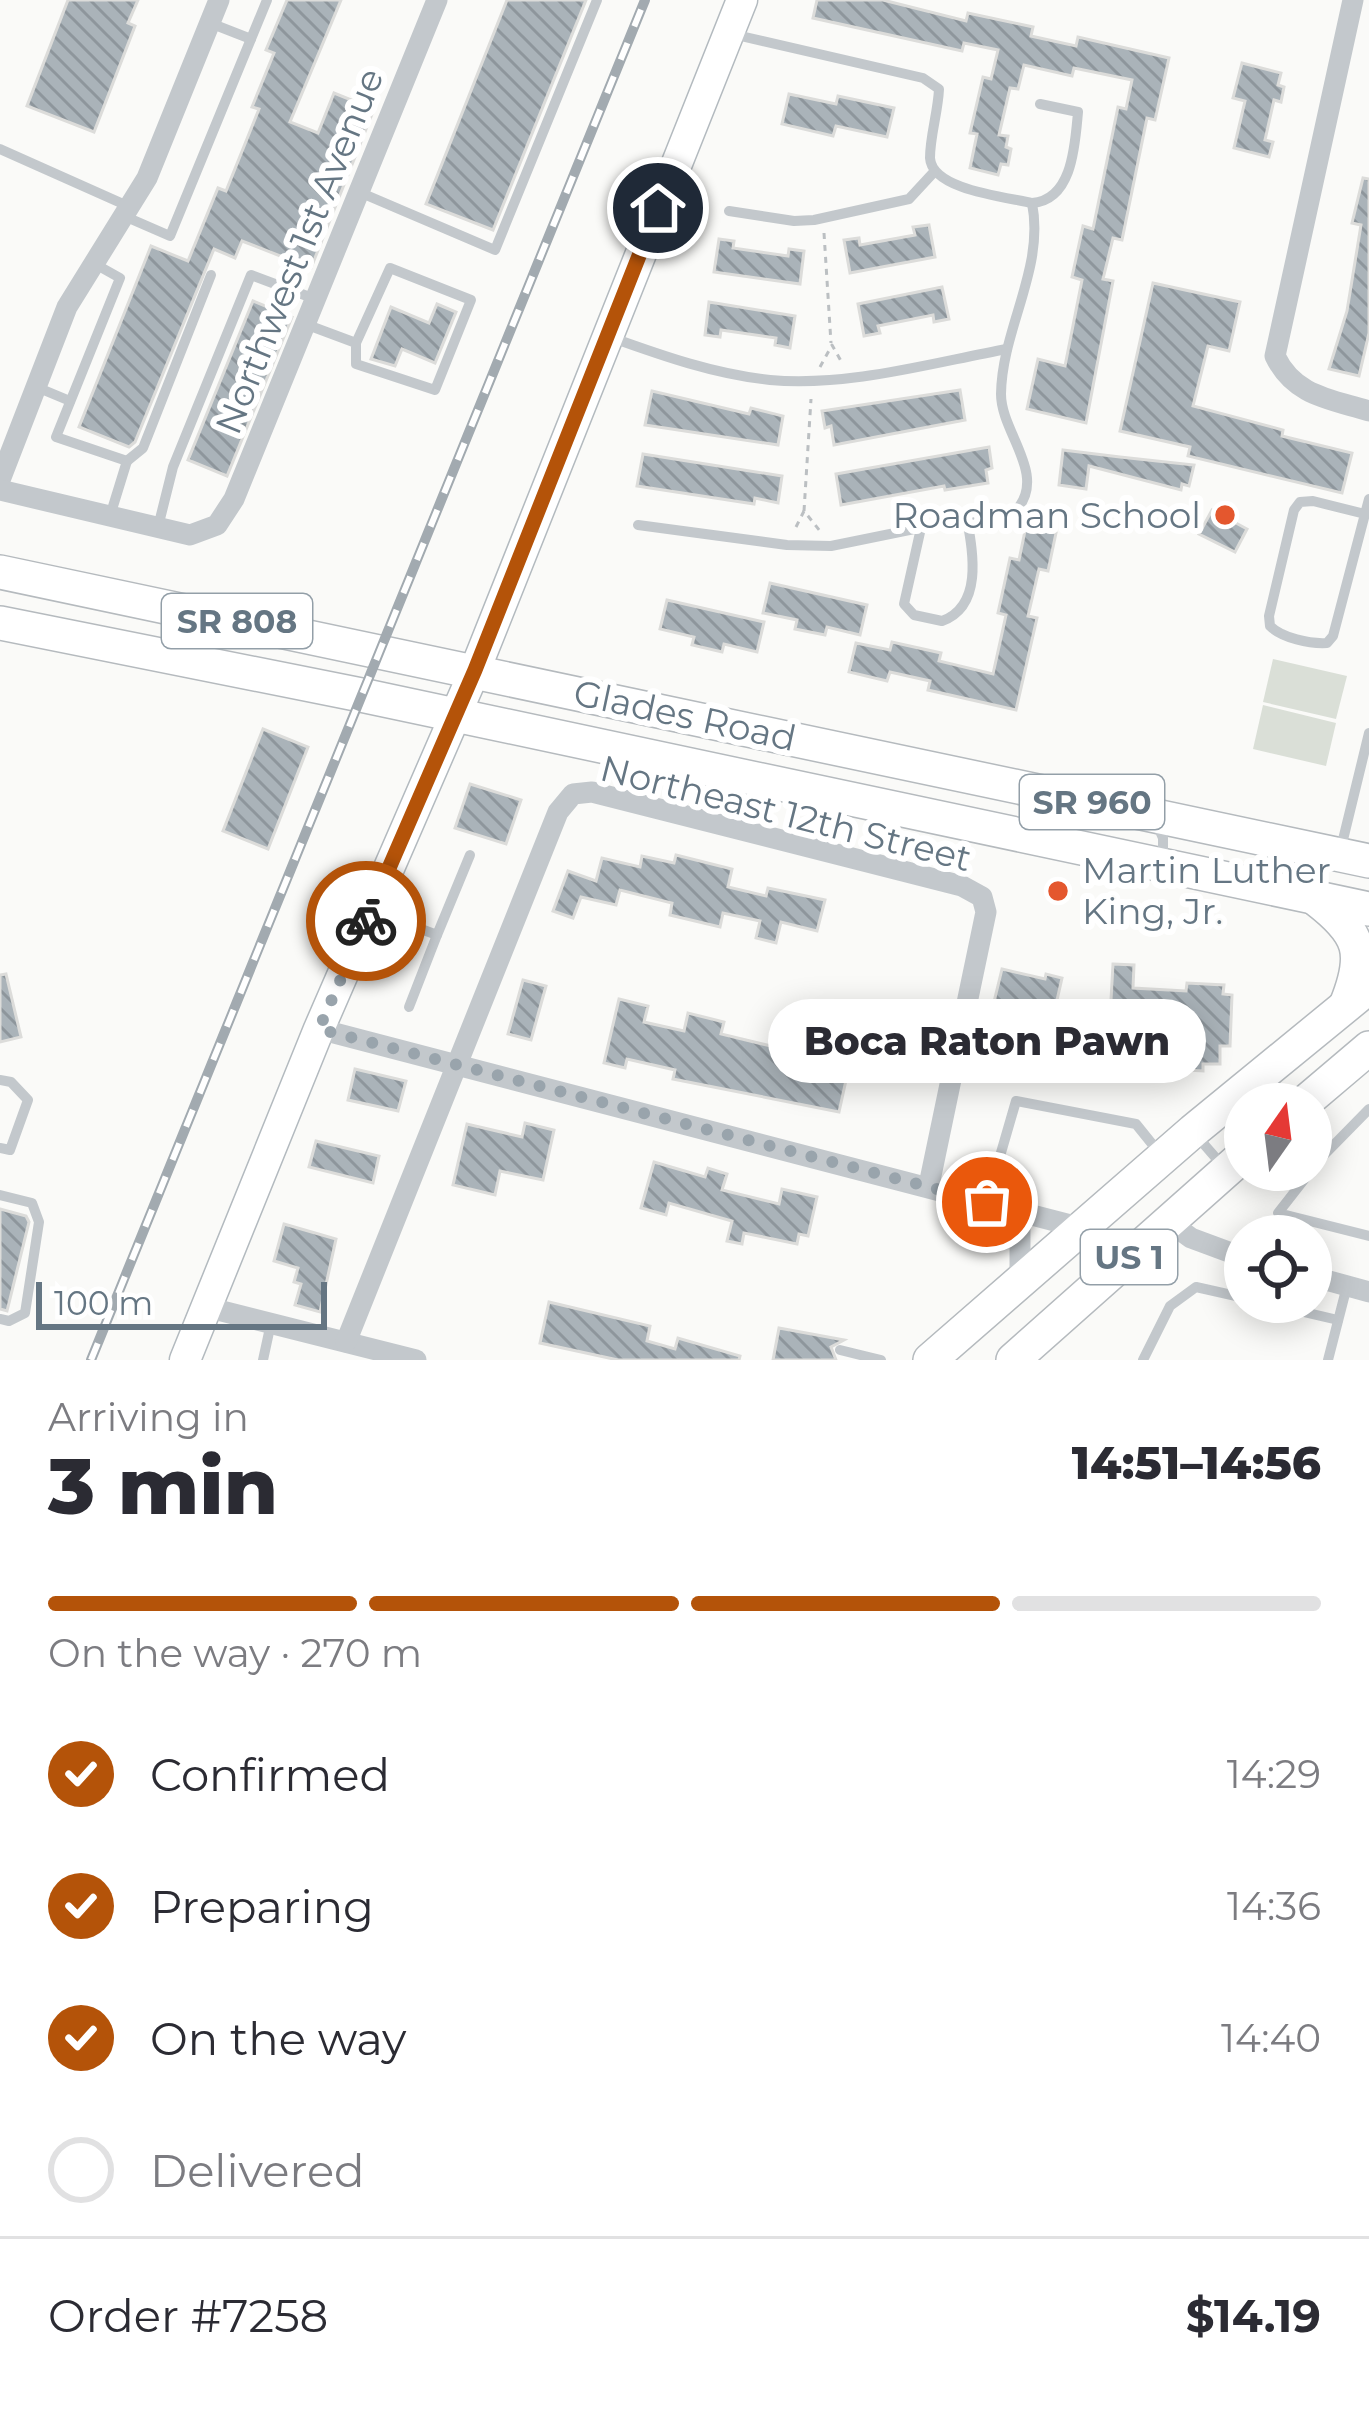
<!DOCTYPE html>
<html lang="en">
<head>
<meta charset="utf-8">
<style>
	:root { --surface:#fff; --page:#f2f2f3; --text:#2b2b33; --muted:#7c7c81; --line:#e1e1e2; --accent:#b45309 }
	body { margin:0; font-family:Montserrat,sans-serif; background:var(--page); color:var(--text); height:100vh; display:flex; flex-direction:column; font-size:45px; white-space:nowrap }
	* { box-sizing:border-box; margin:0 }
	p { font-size:39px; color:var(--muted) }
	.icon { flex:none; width:66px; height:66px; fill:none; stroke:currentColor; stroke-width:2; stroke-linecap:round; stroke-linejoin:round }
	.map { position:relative; height:1360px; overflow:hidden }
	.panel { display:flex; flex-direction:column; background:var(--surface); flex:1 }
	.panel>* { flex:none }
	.needle { width:78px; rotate:14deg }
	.tools { position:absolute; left:1224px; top:1083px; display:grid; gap:24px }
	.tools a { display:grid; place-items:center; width:108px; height:108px; border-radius:50%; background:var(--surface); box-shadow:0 6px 30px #0003; font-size:60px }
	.scale { position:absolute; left:36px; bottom:30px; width:291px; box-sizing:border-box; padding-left:12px; border:6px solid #657683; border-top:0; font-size:33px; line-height:42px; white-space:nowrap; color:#657683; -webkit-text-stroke:9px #fff; paint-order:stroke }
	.pin { position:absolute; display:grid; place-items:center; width:102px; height:102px; color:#fff; margin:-51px; border:6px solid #fff; border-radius:50%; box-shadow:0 3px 12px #0007 }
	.courier { position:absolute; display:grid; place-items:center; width:120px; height:120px; margin:-60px; border:9px solid #b45309; border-radius:50%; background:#fff; color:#222; box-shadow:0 3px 15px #0007 }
	.bubble { position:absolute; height:84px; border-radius:42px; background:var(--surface); box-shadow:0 6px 30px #0003; font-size:39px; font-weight:800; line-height:84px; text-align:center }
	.head em { font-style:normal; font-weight:800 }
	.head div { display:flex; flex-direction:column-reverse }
	.head { display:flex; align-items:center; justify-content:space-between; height:204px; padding:0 48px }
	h1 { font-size:78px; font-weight:800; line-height:90px }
	.bar { display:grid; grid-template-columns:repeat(4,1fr); gap:18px 12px; align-content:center; height:144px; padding:0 48px }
	.bar i { height:15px; border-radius:9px; background:var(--line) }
	.bar .current { background:var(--accent) }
	.bar p { grid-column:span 4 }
	.line { display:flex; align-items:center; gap:30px; padding:0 48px; border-top:3px solid var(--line) }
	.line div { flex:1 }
	ol { padding:0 48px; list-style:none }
	li { display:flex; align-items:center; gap:36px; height:132px }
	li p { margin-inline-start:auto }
	li .icon { padding:12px; border-radius:50%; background:var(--accent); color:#fff; stroke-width:4 }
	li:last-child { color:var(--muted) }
	li i { width:66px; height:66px; border:6px solid var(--line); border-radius:50% }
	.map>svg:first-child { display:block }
	.pitch { fill:#dadfd7 }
	.building { fill:url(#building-back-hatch); stroke:#dcdcda; stroke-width:3 }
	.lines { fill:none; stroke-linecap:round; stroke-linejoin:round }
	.secondary-casing { stroke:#b3babf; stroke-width:33 }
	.primary-casing { stroke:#b5babe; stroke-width:36 }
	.path { stroke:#bbbfc2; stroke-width:3; stroke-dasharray:6 6; stroke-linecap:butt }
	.lane { stroke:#c3c8cc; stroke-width:10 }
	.street { stroke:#c3c8cc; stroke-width:21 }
	.secondary { stroke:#fff; stroke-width:30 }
	.primary { stroke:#fff; stroke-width:33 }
	.rail-casing { stroke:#a2aab0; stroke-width:10 }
	.rail { stroke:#fff; stroke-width:6; stroke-dasharray:18; stroke-linecap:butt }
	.done { stroke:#99a4ac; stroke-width:12; stroke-dasharray:0 21.6 }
	.route { stroke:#b45309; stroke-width:15 }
	.poi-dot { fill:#e4572e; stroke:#fff; stroke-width:4.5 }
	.labels { text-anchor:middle; stroke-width:12; stroke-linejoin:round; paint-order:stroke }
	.shield { fill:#fff; stroke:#939fa8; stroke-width:3 }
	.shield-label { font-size:33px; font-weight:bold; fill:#657683 }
	.street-label { font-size:36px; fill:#657683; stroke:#fff }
	.poi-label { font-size:36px; fill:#657683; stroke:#fff; text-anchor:end }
</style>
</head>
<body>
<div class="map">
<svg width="1369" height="1360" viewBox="0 0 1369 1360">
	<defs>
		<pattern id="building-back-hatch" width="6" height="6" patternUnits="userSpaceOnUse" patternTransform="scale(3)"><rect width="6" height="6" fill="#aab3b9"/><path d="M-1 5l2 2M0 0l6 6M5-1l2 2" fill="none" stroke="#8e969c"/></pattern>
	</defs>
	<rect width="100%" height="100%" fill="#fafaf8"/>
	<!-- pitch -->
	<g class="pitch">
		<path d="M1273 659 1347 676 1336 719 1263 702Z"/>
		<path d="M1263 705 1336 723 1326 766 1253 749Z"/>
	</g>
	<!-- building -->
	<g class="building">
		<path d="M68 0H138L128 23 135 26 94 132 27 106Z"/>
		<path d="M287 0H341L290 122 318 133 334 93 374 109 311 268 242 241 235 258 214 249 135 442 129 447 79 427 151 246 188 261 218 188 226 191 259 109 252 107 274 53 266 50Z"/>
		<path d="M507 0H586L493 230 426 204Z"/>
		<path d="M817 0H883L966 21 968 13 1033 27 1031 36 1076 46 1078 37 1169 58 1155 120 1147 118 1122 240 1113 238 1103 279 1113 281 1086 423 1027 409 1038 359 1065 366 1082 280 1072 277 1083 226 1093 229 1118 107 1126 109 1132 80 1074 68 1072 76 1024 65 1018 89 1010 88 999 135 1008 136 1006 147 1011 149 1008 165 1001 164 998 175 970 168 977 134 970 133 983 77 991 79 998 50 964 43 962 51 813 18Z"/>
		<path d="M1242 63 1281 73 1278 85 1284 87 1281 102 1274 100 1265 140 1273 142 1269 157 1234 148 1245 101 1233 98Z"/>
		<path d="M789 94 836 104 838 96 894 108 887 137 836 126 833 136 782 124Z"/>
		<path d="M1363 178 1369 179V333L1359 376 1329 369 1347 311 1361 225 1352 223Z"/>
		<path d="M929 225 935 257 850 273 844 240 859 238 860 245 915 235 913 227Z"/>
		<path d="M719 239 734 241 733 248 788 256 789 249 804 251 800 284 714 272Z"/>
		<path d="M1153 283 1240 302 1229 351 1208 346 1193 406 1283 430 1282 436 1352 453 1342 493 1188 456 1190 447 1120 431Z"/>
		<path d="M942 287 949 319 934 322 933 315 878 326 880 333 864 336 858 304Z"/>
		<path d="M253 301 292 317 227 476 188 460Z"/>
		<path d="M709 302 795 316 790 348 775 345 776 338 721 330 720 337 705 335Z"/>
		<path d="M437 304 456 312 435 363 402 349 395 366 371 359 391 307 429 323Z"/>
		<path d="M960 390 965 420 834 445 831 426 825 428 822 411Z"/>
		<path d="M652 391 749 414 751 408 783 416 778 445 645 425Z"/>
		<path d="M989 447 992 468 986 470 988 483 945 490 944 486 841 505 836 474Z"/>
		<path d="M1063 450 1120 457 1194 465 1189 486 1182 484 1181 490 1089 466 1086 489 1059 485Z"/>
		<path d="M643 454 782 476 778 503 755 498 754 504 637 486Z"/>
		<path d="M1212 510 1247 529 1235 552 1199 534Z"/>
		<path d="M1026 526 1056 533 1048 571 1039 569 1028 616 1037 618 1016 710 928 690 930 681 890 672 887 681 849 672 856 643 890 650 892 642 941 653 939 661 993 674 1006 615 998 613 1010 558 1019 560Z"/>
		<path d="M770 583 867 605 860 635 827 627 825 635 795 629 797 620 763 613Z"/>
		<path d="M667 600 764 622 757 652 724 644 722 652 692 645 694 637 660 629Z"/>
		<path d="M263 729 308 747 268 849 223 831Z"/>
		<path d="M470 784 521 800 506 844 455 828Z"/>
		<path d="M676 855 732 869 728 887 766 896 768 888 825 900 817 931 781 922 776 943 756 938 760 921 723 913 720 927 670 915 672 903 620 890 616 905 581 897 573 918 553 911 568 871 596 881 602 858 640 867 642 856 674 863Z"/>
		<path d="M1113 964 1134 965 1133 988 1186 991 1187 983 1224 985 1223 994 1232 995 1230 1046H1220V1064H1203V1071L1188 1070V1055L1108 1054Z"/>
		<path d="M1002 969 1045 979 1046 974 1062 978 1045 1053 985 1039Z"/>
		<path d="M6 974 21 1037 0 1042V975Z"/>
		<path d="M523 980 546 986 531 1040 508 1034Z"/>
		<path d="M619 999 648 1006 644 1022 684 1031 688 1013 724 1022 721 1034 775 1047 777 1038 810 1047 806 1061 848 1071 839 1112 673 1079 675 1070 627 1059 625 1068 604 1063Z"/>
		<path d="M355 1069 406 1081 398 1111 348 1100Z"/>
		<path d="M525 1123 554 1130 543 1180 500 1171 495 1195 453 1185 467 1124 522 1137Z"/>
		<path d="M316 1141 379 1156 373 1183 309 1167Z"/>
		<path d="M654 1162 705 1177 708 1168 727 1174 722 1190 779 1204 782 1189 817 1197 808 1236 799 1234 797 1244 744 1233 742 1244 727 1241 732 1221 669 1203 666 1215 641 1208Z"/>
		<path d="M0 1209 26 1216 29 1222 7 1311 0 1309Z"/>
		<path d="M284 1224 336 1239 320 1312 295 1305 301 1284 294 1282 298 1268 274 1261Z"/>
		<path d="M549 1302 650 1326 647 1341 675 1349 678 1338 740 1356 739 1360H618L540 1343Z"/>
		<path d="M779 1328 844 1340 831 1347 836 1360H773Z"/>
	</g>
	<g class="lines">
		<!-- secondary casing -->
		<g class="secondary-casing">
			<path id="secondary" d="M185 1360 319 1029 475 670 742 0"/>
		</g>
		<!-- primary casing -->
		<g class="primary-casing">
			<g id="primary">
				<path d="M0 572 1369 861"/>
				<path d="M0 623 361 695 1369 909"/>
				<path d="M1317 900C1361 934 1367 953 1346 1005"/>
				<path d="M1303 1104 1369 1048"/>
				<path d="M930 1360 1193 1131 1369 987"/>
				<path d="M1013 1360 1245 1154"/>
			</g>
		</g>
		<!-- path -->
		<g class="path">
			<path d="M824 233 831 343"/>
			<path d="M820 367 832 345 841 361"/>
			<path d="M804 511 811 399"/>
			<path d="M796 527 804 511 820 531"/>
		</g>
		<!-- lane -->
		<g class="lane">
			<path d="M210 23 251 39"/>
			<path d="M732 34 923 78 939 89C938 112 930 136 930 158 932 190 1006 197 1032 203 1073 200 1075 144 1078 112L1040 104"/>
			<path d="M0 149 130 207"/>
			<path d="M359 192 495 250 597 0"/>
			<path d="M729 211 794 221 814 220 909 199 934 172"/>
			<path d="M124 216 170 236 267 0"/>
			<path d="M95 264 120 278 56 437 127 461 110 516"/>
			<path d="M305 324 356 343V364L435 390 471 300 390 268 356 343"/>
			<path d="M610 337C663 356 714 374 770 380 849 387 931 363 1007 349"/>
			<path d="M34 386 70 401"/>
			<path d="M127 461 143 448 211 275"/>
			<path d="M1365 514 1313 501 1300 502 1294 510 1269 616 1270 626C1282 638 1310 644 1327 643L1333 636 1365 514 1369 499"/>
			<path d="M638 525 787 545 831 546 1018 508C1046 473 1001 432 1001 394 1002 328 1045 269 1032 203"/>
			<path d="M158 527 173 467 251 275 315 299"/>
			<path d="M921 528 904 604 914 615 942 621C983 606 973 553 967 519"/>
			<path d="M1156 822 1163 838V862"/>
			<path d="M1340 852 1369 733"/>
			<path d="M373 911 437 935 470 855"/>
			<path d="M409 1007 437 935"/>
			<path d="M0 1080 11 1082 28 1100 10 1150 0 1148"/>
			<path d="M1369 1109 1321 1158 1278 1213 1369 1236"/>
			<path d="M1195 1134 1222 1165"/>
			<path d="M0 1195 32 1203 39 1222 25 1313 9 1321 0 1319"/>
			<path d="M987 1201 1016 1101 1136 1124 1161 1155"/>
			<path d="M1261 1302 1338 1320"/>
			<path d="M840 1350 881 1360"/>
			<path d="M263 1360 271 1323"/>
			<path d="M1143 1360 1170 1306 1196 1287 1245 1298"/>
			<path d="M1328 1360 1347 1286"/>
		</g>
		<!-- street -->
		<g class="street">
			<path d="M1353 0 1275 356C1294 396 1330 399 1369 411"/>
			<path d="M0 480 67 307 147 178 219 0"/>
			<path d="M0 490 190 535 217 525 234 499 437 0"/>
			<path d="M319 1029 1082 1228"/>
			<path d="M1000 1205 1020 1230V1282"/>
			<path d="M1169 1222 1191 1238 1245 1258"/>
			<path d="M1311 1276 1369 1292"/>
			<path d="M206 1307 416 1360"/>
			<path d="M346 1342 558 812 573 794 592 792 962 886 982 897 986 912 929 1185"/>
		</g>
		<!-- secondary -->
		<use href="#secondary" class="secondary"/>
		<!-- primary -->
		<use href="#primary" class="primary"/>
		<!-- rail casing -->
		<g class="rail-casing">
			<path id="rail" d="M91 1360 645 0"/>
		</g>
		<!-- rail -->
		<use href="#rail" class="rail"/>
	</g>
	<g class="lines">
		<!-- done -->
		<path class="done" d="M366 921 319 1029 987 1202"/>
		<!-- route -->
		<path class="route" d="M366 921 475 670 658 208"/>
	</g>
	<!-- markers -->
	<g class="poi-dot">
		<circle cx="1225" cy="515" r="12"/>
		<circle cx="1058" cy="891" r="12"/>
	</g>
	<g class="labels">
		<!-- shield labels -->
		<g class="shield">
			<rect x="162" y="594" width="150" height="54" rx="9"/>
			<rect x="1020" y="775" width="144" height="54" rx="9"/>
			<rect x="1081" y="1230" width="96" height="54" rx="9"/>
		</g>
		<g class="shield-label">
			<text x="237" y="633">SR 808</text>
			<text x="1092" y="814">SR 960</text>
			<text x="1129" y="1269">US 1</text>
		</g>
		<!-- street labels -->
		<g class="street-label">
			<text transform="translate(299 251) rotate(-68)" y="13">Northwest 1st Avenue</text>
			<text transform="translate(685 715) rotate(12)" y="13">Glades Road</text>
			<text transform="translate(786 813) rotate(14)" y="13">Northeast 12th Street</text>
		</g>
		<!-- poi labels -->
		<g class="poi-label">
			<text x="1201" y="528">Roadman School</text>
			<text x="1082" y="883" text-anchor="start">Martin Luther<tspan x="1082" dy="41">King, Jr.</tspan></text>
		</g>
	</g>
</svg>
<div class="tools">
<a><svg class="needle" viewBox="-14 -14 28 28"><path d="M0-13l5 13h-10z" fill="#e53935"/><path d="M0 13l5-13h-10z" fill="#7c7c81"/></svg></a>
<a><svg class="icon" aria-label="locate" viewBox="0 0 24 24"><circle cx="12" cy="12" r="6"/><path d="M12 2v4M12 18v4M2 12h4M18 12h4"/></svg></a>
</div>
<div class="scale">100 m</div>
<div class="pin" style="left:987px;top:1202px;background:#ea580c"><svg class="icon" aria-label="bag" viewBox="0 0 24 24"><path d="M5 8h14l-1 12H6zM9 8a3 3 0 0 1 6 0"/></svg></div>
<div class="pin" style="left:658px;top:208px;background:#1f2937"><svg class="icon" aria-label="home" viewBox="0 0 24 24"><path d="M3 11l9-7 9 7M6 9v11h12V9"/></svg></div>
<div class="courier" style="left:366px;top:921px"><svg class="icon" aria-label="bike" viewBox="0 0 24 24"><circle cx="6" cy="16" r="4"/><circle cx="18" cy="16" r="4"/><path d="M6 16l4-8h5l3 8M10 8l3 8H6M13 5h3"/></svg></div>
<div class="bubble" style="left:768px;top:999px;width:438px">Boca Raton Pawn</div>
</div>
<section class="panel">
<div class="head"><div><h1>3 min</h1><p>Arriving in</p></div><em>14:51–14:56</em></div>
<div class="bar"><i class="current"></i><i class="current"></i><i class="current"></i><i></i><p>On the way · 270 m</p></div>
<ol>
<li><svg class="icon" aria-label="check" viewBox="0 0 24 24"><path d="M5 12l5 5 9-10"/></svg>Confirmed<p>14:29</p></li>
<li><svg class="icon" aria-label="check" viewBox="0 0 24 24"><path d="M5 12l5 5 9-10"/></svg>Preparing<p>14:36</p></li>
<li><svg class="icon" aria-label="check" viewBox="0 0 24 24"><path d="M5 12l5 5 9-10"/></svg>On the way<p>14:40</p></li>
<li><i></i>Delivered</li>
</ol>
<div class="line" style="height:156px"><div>Order #7258</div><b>$14.19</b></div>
</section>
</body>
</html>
